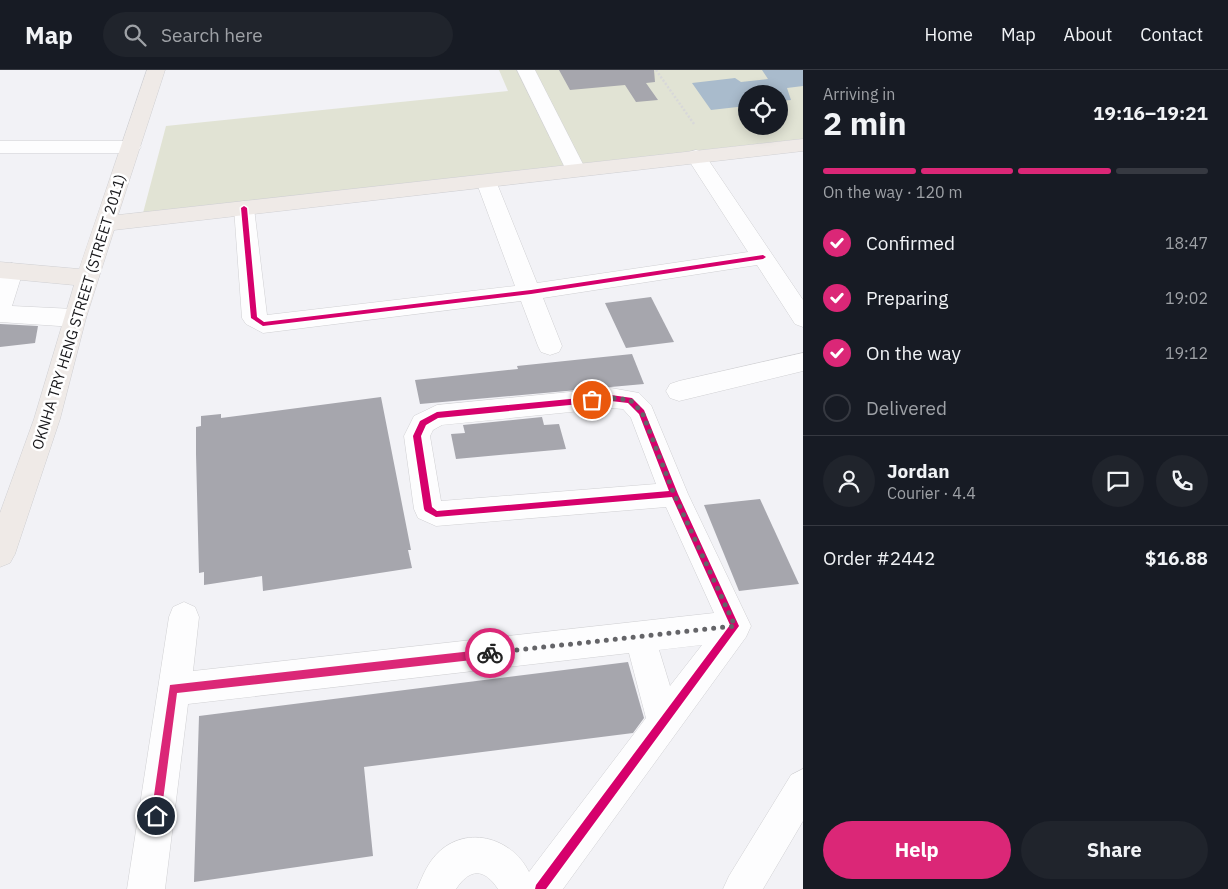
<!DOCTYPE html>
<html lang="en">
<head>
<meta charset="utf-8">
<style>
	:root { --surface:#171b24; --page:#20242c; --text:#f1f3f6; --muted:#9ea1a6; --line:#363941; --accent:#db2777 }
	body { margin:0; font-family:"IBM Plex Sans",sans-serif; background:var(--page); color:var(--text); height:100vh; display:flex; flex-direction:column; font-size:19px; white-space:nowrap }
	* { box-sizing:border-box; margin:0 }
	p { font-size:16px; color:var(--muted) }
	.icon { flex:none; width:28px; height:28px; fill:none; stroke:currentColor; stroke-width:2; stroke-linecap:round; stroke-linejoin:round }
	.map { position:relative; flex:1; overflow:hidden }
	.details { display:flex; flex-direction:column; background:var(--surface); width:425px }
	.details>* { flex:none }
	.tools { position:absolute; left:738px; top:15px; display:grid; gap:10px }
	.tools a { display:grid; place-items:center; width:50px; height:50px; border-radius:50%; background:var(--surface); box-shadow:0 2px 12px #0003; font-size:25px }
	.pin { position:absolute; display:grid; place-items:center; width:42px; height:42px; color:#fff; margin:-21px; border:2px solid #fff; border-radius:50%; box-shadow:0 1px 5px #0007 }
	.courier { position:absolute; display:grid; place-items:center; width:50px; height:50px; margin:-25px; border:4px solid #db2777; border-radius:50%; background:#fff; color:#222; box-shadow:0 1px 6px #0007 }
	.headline em { font-style:normal; font-weight:800 }
	.headline div { display:flex; flex-direction:column-reverse }
	.headline { display:flex; align-items:center; justify-content:space-between; height:85px; padding:0 20px }
	h1 { font-size:32px; font-weight:800; line-height:38px }
	.bar { display:grid; grid-template-columns:repeat(4,1fr); gap:8px 5px; align-content:center; height:60px; padding:0 20px }
	.bar i { height:6px; border-radius:4px; background:var(--line) }
	.bar .on { background:var(--accent) }
	.bar p { grid-column:span 4 }
	.line { display:flex; align-items:center; gap:12px; padding:0 20px; border-top:1px solid var(--line) }
	.line div { flex:1 }
	.round { display:grid; place-items:center; flex:none; width:52px; height:52px; border-radius:26px; background:var(--page) }
	ol { padding:0 20px; list-style:none }
	li { display:flex; align-items:center; gap:15px; height:55px }
	li p { margin-inline-start:auto }
	li .icon { padding:5px; border-radius:50%; background:var(--accent); color:#fff; stroke-width:4 }
	li:last-child { color:var(--muted) }
	li i { width:28px; height:28px; border:2px solid var(--line); border-radius:50% }
	.primary-button { display:flex; gap:10px; margin-top:auto; padding:10px 20px }
	.primary-button a { flex:1; height:58px; border-radius:30px; background:var(--accent); color:#fff; font-size:20px; font-weight:800; line-height:58px; text-align:center }
	.primary-button a+a { background:var(--page); color:var(--text) }
	header { display:flex; align-items:center; gap:30px; box-sizing:border-box; height:70px; padding:0 25px; background:var(--surface); border-bottom:1px solid var(--line) }
	header strong { font-size:24px }
	nav { display:flex; gap:28px; margin-inline-start:auto; font-size:18px }
	.search { width:350px; height:45px; background:var(--page); display:flex; align-items:center; gap:12px; box-sizing:border-box; padding:0 18px; border-radius:28px; color:var(--muted); font-size:19px }
	main { display:flex; flex:1; min-height:0 }
	.map>svg:first-child { display:block }
	.green { fill:#e1e3d4; fill-rule:evenodd }
	.water { fill:#a9bbcc }
	.building { fill:#a6a6ad }
	.lines { fill:none; stroke-linecap:round; stroke-linejoin:round }
	.minor-casing { stroke:#d0d0d3; stroke-width:1 }
	.major-casing { stroke:#d0d0d3; stroke-width:1 }
	.path { stroke:#d8d8d9; stroke-width:2.5; stroke-dasharray:2 2; stroke-linecap:butt }
	.minor { fill:#fdfdfe; fill-rule:evenodd }
	.major { fill:#efeae7; fill-rule:evenodd }
	.cycleway-casing { stroke:#fff; stroke-width:3 }
	.cycleway { fill:#d6006c; fill-rule:evenodd }
	.route { fill:#db2777 }
	.done { stroke:#646468; stroke-width:5; stroke-dasharray:0 9 }
	.labels { text-anchor:middle; stroke-width:5; stroke-linejoin:round; paint-order:stroke }
	.street-label { font-size:15px; fill:#18181b; stroke:#fff }
</style>
</head>
<body>
<header>
<strong>Map</strong>
<div class="search"><svg class="icon" aria-label="search" viewBox="0 0 24 24"><circle cx="10" cy="10" r="6"/><path d="M15 15l6 6"/></svg>Search here</div>
<nav><a>Home</a><a>Map</a><a>About</a><a>Contact</a></nav>
</header>
<main>
<div class="map">
<svg width="803" height="819" viewBox="0 0 803 819">
	<rect width="100%" height="100%" fill="#f2f2f6"/>
	<!-- green -->
	<path class="green" d="M499 0H803V69L143 143 166 56 508 21ZM746 24H779V56H746Z"/>
	<!-- water -->
	<path class="water" d="M762 0H803V16L787 18 791 30 779 31V24H746V36L711 40 692 13 735 8 741 12 768 9Z"/>
	<!-- building -->
	<g class="building">
		<path d="M559 0H654L655 12 646 13 658 30 636 32 625 15 570 20Z"/>
		<path d="M651 227 674 272 626 278 605 233Z"/>
		<path d="M0 254 38 256 35 273 0 277Z"/>
		<path d="M632 284 644 314 420 334 415 310 518 299 517 296Z"/>
		<path d="M381 327 411 480H408L412 498 263 521 262 506 204 515V502L199 503 196 384V357L201 356V346L221 344V348Z"/>
		<path d="M542 347 544 355 559 354 566 379 456 389 451 364 465 363 463 355Z"/>
		<path d="M760 429 799 514 739 521 704 435Z"/>
		<path d="M628 592 644 648 633 663 364 697 373 786 194 812 199 646Z"/>
	</g>
	<g class="lines">
		<!-- minor casing -->
		<g class="minor-casing">
			<g id="minor">
				<path d="M517 0H535L586 100 583 104 576 106 569 104 566 100Z"/>
				<path d="M0 71H131L138 73 141 77 138 81 131 83H0Z"/>
				<path d="M696 80 703 82 803 230V257L795 254 757 195 543 228 562 276 559 282 550 285 541 282 538 276 521 231 263 263 246 254 242 248 234 138 237 133 244 131 251 133 254 138 267 245 515 216 476 111 479 107 486 105 493 107 496 111 537 213 748 182 686 86 689 82Z"/>
				<path d="M12 193 20 196 23 201 12 236 74 239 82 242 86 248 82 254 74 257 0 252V203L4 196Z"/>
				<path d="M803 283V301L679 331 670 328 666 321 670 314 679 311Z"/>
				<path d="M611 318 639 323 651 335 688 424 751 556 746 567 563 819H498C484 798 470 798 456 819H417C421 810 425 799 431 791 458 753 510 764 529 802L646 648 629 583 188 634 165 819H127L169 547 173 537 184 532 195 537 199 547 193 601 714 543 666 437 436 456 418 448 414 439 404 366 414 346 437 335ZM611 338 623 339 631 348 656 414 441 431 430 366 433 360 442 355ZM702 575 670 616 659 580Z"/>
				<path d="M803 699V751L763 819H723L729 806 791 705Z"/>
			</g>
		</g>
		<!-- major casing -->
		<g class="major-casing">
			<path id="major" d="M147 0H165L118 145 803 69V81L114 160 86 248 60 349 15 484 10 493 0 497V443L34 349 74 215 0 208V192L79 199Z"/>
		</g>
		<!-- path -->
		<path class="path" d="M656 0 694 54"/>
		<!-- minor -->
		<use href="#minor" class="minor"/>
		<!-- major -->
		<use href="#major" class="major"/>
		<!-- cycleway casing -->
		<g class="cycleway-casing">
			<g id="cycleway">
				<path d="M244 136 247 138 257 247 264 252 531 220 763 185 766 187 763 189 531 224 263 256 251 248 241 138Z"/>
				<path d="M611 325 632 328 644 340 678 424 739 556 546 819H535L536 815 730 555 672 427 436 447 425 441 424 439 413 366 420 351 437 342ZM611 331 628 333 639 344 669 421 437 441 432 437 421 366 426 355 438 348Z"/>
			</g>
		</g>
		<!-- cycleway -->
		<use href="#cycleway" class="cycleway"/>
	</g>
	<!-- route -->
	<path class="route" d="M490 579 495 583 490 588 177 623 161 746 160 750H152L151 746 170 615Z"/>
	<g class="lines">
		<!-- done -->
		<path class="done" d="M490 583 735 556 674 424 642 342 630 330 611 328 592 330"/>
	</g>
	<g class="labels">
		<!-- street labels -->
		<g class="street-label">
			<text transform="translate(79 242) rotate(-73)" y="5">OKNHA TRY HENG STREET (STREET 2011)</text>
		</g>
	</g>
</svg>
<div class="tools">
<a><svg class="icon" aria-label="locate" viewBox="0 0 24 24"><circle cx="12" cy="12" r="6"/><path d="M12 2v4M12 18v4M2 12h4M18 12h4"/></svg></a>
</div>
<div class="pin" style="left:592px;top:330px;background:#ea580c"><svg class="icon" aria-label="bag" viewBox="0 0 24 24"><path d="M5 8h14l-1 12H6zM9 8a3 3 0 0 1 6 0"/></svg></div>
<div class="pin" style="left:156px;top:746px;background:#1f2937"><svg class="icon" aria-label="home" viewBox="0 0 24 24"><path d="M3 11l9-7 9 7M6 9v11h12V9"/></svg></div>
<div class="courier" style="left:490px;top:583px"><svg class="icon" aria-label="bike" viewBox="0 0 24 24"><circle cx="6" cy="16" r="4"/><circle cx="18" cy="16" r="4"/><path d="M6 16l4-8h5l3 8M10 8l3 8H6M13 5h3"/></svg></div>
</div>
<section class="details">
<div class="headline"><div><h1>2 min</h1><p>Arriving in</p></div><em>19:16–19:21</em></div>
<div class="bar"><i class="on"></i><i class="on"></i><i class="on"></i><i></i><p>On the way · 120 m</p></div>
<ol>
<li><svg class="icon" aria-label="check" viewBox="0 0 24 24"><path d="M5 12l5 5 9-10"/></svg>Confirmed<p>18:47</p></li>
<li><svg class="icon" aria-label="check" viewBox="0 0 24 24"><path d="M5 12l5 5 9-10"/></svg>Preparing<p>19:02</p></li>
<li><svg class="icon" aria-label="check" viewBox="0 0 24 24"><path d="M5 12l5 5 9-10"/></svg>On the way<p>19:12</p></li>
<li><i></i>Delivered</li>
</ol>
<div class="line" style="height:90px"><a class="round"><svg class="icon" aria-label="person" viewBox="0 0 24 24"><circle cx="12" cy="8" r="4"/><path d="M4 21q1-7 8-7t8 7"/></svg></a><div><b>Jordan</b><p>Courier · 4.4</p></div><a class="round"><svg class="icon" aria-label="chat" viewBox="0 0 24 24"><path d="M4 5h16v11H9l-5 4z"/></svg></a><a class="round"><svg class="icon" aria-label="phone" viewBox="0 0 24 24"><path d="M5 4h4l2 5-3 2q2 4 5 5l2-3 5 2v4C11 20 4 13 5 4z"/></svg></a></div>
<div class="line" style="height:65px"><div>Order #2442</div><b>$16.88</b></div>
<div class="primary-button"><a>Help</a><a>Share</a></div>
</section>
</main>
</body>
</html>
